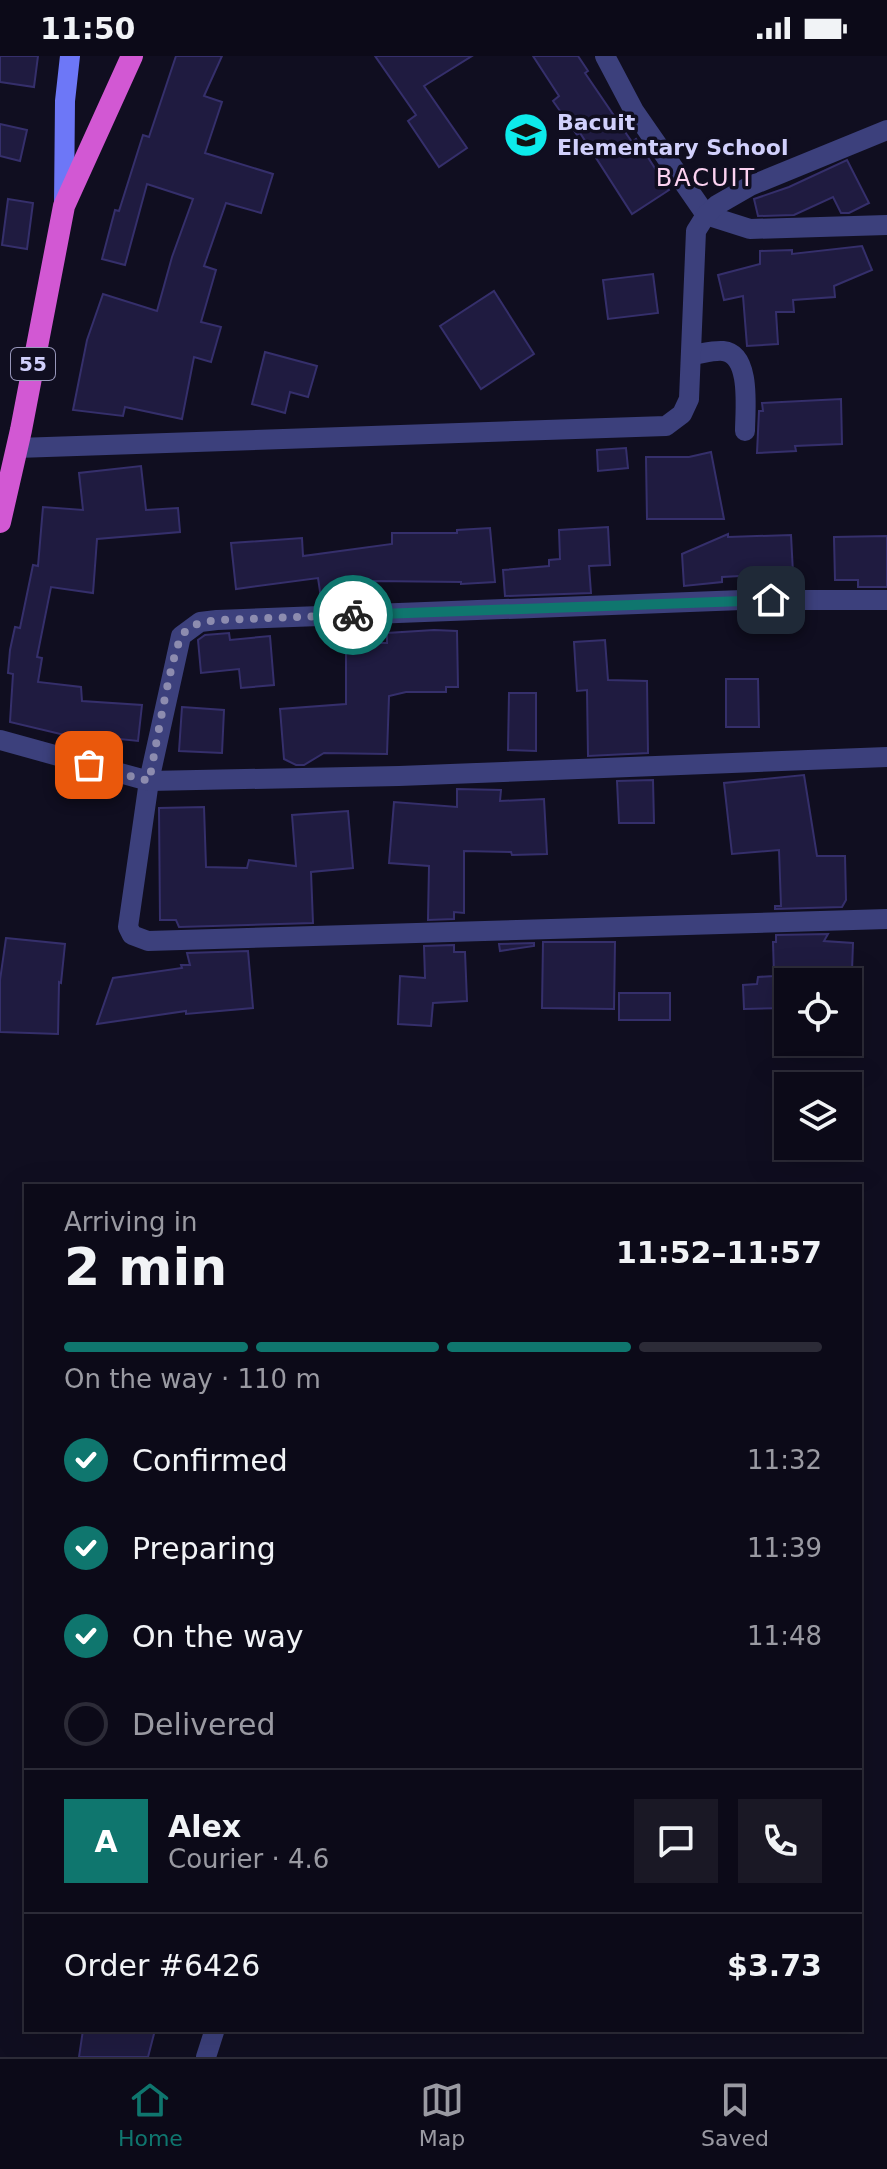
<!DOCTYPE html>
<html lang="en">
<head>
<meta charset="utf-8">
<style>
	:root { --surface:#0c0a18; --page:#1a1825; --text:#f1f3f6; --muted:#9a9aa2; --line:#2c2b37; --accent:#0f766e }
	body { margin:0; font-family:"DejaVu Sans",sans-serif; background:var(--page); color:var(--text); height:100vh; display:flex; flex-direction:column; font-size:30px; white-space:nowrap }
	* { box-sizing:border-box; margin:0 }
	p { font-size:26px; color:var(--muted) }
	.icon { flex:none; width:44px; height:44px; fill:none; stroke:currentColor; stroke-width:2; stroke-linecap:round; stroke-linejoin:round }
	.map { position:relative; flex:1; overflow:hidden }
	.sheet { position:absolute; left:24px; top:1128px; width:838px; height:848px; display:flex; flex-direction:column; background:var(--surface); border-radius:0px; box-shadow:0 8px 32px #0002,0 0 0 2px var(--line) }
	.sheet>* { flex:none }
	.tools { position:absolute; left:774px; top:912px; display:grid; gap:16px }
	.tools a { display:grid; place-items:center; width:88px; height:88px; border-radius:0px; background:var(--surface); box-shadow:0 8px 32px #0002,0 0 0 2px var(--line); font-size:40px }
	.pin { position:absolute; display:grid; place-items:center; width:68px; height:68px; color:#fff; margin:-34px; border-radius:16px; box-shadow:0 4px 12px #0006 }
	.courier { position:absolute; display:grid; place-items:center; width:80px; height:80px; margin:-40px; border:6px solid #0f766e; border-radius:50%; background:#fff; color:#222; box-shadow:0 2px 10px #0007 }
	.overview em { font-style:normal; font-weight:600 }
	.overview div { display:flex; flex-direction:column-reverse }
	.overview { display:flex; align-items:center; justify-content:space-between; height:136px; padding:0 40px }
	h1 { font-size:52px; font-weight:600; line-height:60px }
	.bar { display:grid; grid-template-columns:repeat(4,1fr); gap:12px 8px; align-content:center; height:96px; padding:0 40px }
	.bar i { height:10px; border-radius:6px; background:var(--line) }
	.bar .current { background:var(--accent) }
	.bar p { grid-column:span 4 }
	.line { display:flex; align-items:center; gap:20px; padding:0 40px; border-top:2px solid var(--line) }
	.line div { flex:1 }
	.round { display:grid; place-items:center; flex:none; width:84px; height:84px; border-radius:0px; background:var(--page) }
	ol { padding:0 40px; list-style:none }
	li { display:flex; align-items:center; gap:24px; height:88px }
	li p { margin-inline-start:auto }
	li .icon { padding:8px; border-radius:50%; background:var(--accent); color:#fff; stroke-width:4 }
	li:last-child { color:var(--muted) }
	li i { width:44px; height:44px; border:4px solid var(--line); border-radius:50% }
	.status { display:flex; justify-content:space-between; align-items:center; height:56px; padding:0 40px; background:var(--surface); direction:ltr }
	.status svg { height:22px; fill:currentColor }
	.dock { display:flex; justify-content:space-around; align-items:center; height:112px; border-top:2px solid var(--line); background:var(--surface); font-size:22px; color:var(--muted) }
	.dock a { display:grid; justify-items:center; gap:4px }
	.dock .current { color:var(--accent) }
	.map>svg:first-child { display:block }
	.building { fill:#1f1b40; stroke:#352f6b; stroke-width:2 }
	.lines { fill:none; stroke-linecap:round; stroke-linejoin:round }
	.minor { stroke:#3c407c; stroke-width:20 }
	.secondary { stroke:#6d77f7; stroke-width:20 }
	.trunk { stroke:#d258d3; stroke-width:22 }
	.done { stroke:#8d8caf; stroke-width:8; stroke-dasharray:0 14.4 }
	.route { stroke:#0f766e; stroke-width:10 }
	.labels { text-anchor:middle; stroke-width:7; stroke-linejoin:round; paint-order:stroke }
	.shield { fill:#100e20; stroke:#9796ba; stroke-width:2 }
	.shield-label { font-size:20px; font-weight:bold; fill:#d1d0fc }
	.poi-label { font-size:22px; font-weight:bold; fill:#d1d0fc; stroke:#100e20; text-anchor:start }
	.neighbourhood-label { font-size:24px; letter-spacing:2px; fill:#fcd2f1; stroke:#100e20 }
</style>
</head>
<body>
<div class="status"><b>11:50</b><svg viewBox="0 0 49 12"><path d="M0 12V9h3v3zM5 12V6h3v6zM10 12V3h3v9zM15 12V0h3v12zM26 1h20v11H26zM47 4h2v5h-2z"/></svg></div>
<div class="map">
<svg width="887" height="2001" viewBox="0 0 887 2001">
	<rect width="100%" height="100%" fill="#100e20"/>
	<!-- building -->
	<g class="building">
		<path d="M0 0H38L34 31 0 26Z"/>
		<path d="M176 0H222L204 40 222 46 205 97 273 118 261 157 226 147 204 210 216 214 201 266 221 271 211 306 194 301 182 363 125 351 123 360 73 354 87 284 103 238 157 255 172 201 193 143 147 128 125 209 102 203 115 154 119 155 143 79 149 81Z"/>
		<path d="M375 0H472L424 30 467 92 439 111 408 65 416 59Z"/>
		<path d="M533 0H578L588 15 585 17 632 86 636 83 669 134 632 158 580 77 577 79 553 45 559 40Z"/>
		<path d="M0 68 27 74 20 105 0 100Z"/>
		<path d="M847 104 869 147 849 157H841L833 141 794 159 758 160 754 143 789 131Z"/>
		<path d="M8 143 33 147 27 193 2 189Z"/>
		<path d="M862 190 872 214 834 230 835 241 793 244 794 256H776L778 288 747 290 743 240 724 244 718 219 760 208V195L792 194V198Z"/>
		<path d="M653 218 658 257 608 263 603 224Z"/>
		<path d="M494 235 534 298 481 333 440 270Z"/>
		<path d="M265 296 317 310 308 341 290 336 285 357 252 348Z"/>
		<path d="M841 343 842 388 795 390 796 395 757 397 759 355H763L762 347Z"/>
		<path d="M626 392 628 412 598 415 597 394Z"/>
		<path d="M711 396 724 463H647L646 401H689Z"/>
		<path d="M141 410 146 454 178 452 180 476 97 483 93 537 51 531 37 601 42 602 38 626 81 631 82 645 142 649 138 685 73 678V681L10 666 13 618 8 617 10 594 15 571 20 572 33 509 38 510 43 451 83 454 79 417Z"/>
		<path d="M608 471 610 509 589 510 591 537 505 540 503 514 549 510V504L560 503 559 474Z"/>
		<path d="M490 472 495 526 461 528V526L374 525 375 535 321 542 318 522 236 533 231 487 302 482 303 500 392 488V477H457V474Z"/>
		<path d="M728 478V481L791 479 793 517 722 521V526L684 530 682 498Z"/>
		<path d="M887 480V531H858V524H835L834 481Z"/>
		<path d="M434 574 457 575 458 631H446V636H406L389 640 387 698 324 697 304 709H296L284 703 280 653 346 648V587H387V577Z"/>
		<path d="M229 577 230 584 270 580 274 629 241 632 239 613 201 617 198 584 205 579Z"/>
		<path d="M605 584 608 624 647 625 648 697 588 700 587 634 577 635 574 586Z"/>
		<path d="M726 623H758L759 671H726Z"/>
		<path d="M509 637H536V695L508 694Z"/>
		<path d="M182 651 224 654 222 697 179 695Z"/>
		<path d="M804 719 817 800H845L846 844 842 851 775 853V850H781L779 794 732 798 724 727Z"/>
		<path d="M653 724 654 767H619L617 725Z"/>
		<path d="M457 733 501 734 500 745 544 743 547 798 512 799 511 796 464 795V857L454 856V863L428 864 429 810 389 807 394 746 457 751Z"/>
		<path d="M204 751 206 811 247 812 249 804 296 810 292 759 348 755 353 812 311 816 313 867 179 871 176 864H160L159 752Z"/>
		<path d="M828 878 824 885 853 887 852 915 811 913V926H788V952L744 953 743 929 757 928 758 921 774 920 773 886H776V879Z"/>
		<path d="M6 882 65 888 61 927 59 926 58 978 0 976V924Z"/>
		<path d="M543 886H615L614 953 542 952Z"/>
		<path d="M534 887V890L500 895 499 888Z"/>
		<path d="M454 889V896H465L467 945 433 947 431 970 398 968 400 920 425 922 424 890Z"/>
		<path d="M248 895 253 952 186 958V955L97 968 113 922 182 912 181 909H190L187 897Z"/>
		<rect x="619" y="937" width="51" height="27"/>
		<path d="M83 1974H155L148 2001H79Z"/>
	</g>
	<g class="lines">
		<!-- minor -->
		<g class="minor">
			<path d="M605 0 634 55 706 159 750 173 887 169"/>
			<path d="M691 299C701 298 713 294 723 295 752 298 745 355 745 375"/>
			<path d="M17 392 666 370 682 358 689 343 696 175 706 159 717 149 750 130 887 74"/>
			<path d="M887 544H742L217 564 200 566 181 580 149 725 128 871 132 879 148 885 887 863"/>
			<path d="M0 684 149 725 399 720 887 701"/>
			<path d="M206 2001 214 1976"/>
		</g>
		<!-- secondary -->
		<path class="secondary" d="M64 148 65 45 70 0"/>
		<!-- trunk -->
		<path class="trunk" d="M0 466 21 374 64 150 132 0"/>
	</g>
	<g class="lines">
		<!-- done -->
		<path class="done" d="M89 709 149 725C155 698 171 595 183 578 192 567 204 566 217 564L353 559"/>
		<!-- route -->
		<path class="route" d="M353 559 771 544"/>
	</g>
	<!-- icons -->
	<defs>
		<g id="school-disc" transform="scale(2.3)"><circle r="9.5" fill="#0debeb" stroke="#100e20"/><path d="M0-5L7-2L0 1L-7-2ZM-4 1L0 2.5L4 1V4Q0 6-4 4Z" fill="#111"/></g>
	</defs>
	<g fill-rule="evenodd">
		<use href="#school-disc" x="526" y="79"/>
	</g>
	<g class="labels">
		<!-- shield labels -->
		<rect class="shield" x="11" y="292" width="44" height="32" rx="6"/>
		<g class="shield-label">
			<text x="33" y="315">55</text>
		</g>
		<!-- poi labels -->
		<g class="poi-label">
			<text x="557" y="74">Bacuit<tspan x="557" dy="25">Elementary School</tspan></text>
		</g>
		<!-- neighbourhood labels -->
		<g class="neighbourhood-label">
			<text x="706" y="130">BACUIT</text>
		</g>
	</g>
</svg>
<div class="tools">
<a><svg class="icon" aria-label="locate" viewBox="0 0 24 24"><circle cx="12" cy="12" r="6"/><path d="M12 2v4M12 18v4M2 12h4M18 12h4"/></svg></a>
<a><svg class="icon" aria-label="layers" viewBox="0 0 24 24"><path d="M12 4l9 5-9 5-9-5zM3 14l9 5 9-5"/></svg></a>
</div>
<div class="pin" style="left:89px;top:709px;background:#ea580c"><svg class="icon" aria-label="bag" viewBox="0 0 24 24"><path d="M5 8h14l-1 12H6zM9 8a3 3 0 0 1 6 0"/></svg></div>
<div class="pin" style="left:771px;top:544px;background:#1f2937"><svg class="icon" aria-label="home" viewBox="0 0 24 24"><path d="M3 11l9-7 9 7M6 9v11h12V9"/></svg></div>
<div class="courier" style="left:353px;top:559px"><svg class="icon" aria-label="bike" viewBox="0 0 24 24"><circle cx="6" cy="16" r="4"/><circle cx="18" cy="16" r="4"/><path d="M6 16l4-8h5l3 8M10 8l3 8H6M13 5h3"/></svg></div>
<section class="sheet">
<div class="overview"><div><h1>2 min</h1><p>Arriving in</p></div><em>11:52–11:57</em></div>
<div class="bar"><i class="current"></i><i class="current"></i><i class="current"></i><i></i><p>On the way · 110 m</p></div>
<ol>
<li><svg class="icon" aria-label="check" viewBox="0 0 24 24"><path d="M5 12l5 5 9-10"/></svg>Confirmed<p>11:32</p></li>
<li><svg class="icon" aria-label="check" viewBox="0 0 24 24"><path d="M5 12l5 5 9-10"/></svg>Preparing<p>11:39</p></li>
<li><svg class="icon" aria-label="check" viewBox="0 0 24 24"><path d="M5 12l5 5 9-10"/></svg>On the way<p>11:48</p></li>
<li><i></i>Delivered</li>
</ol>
<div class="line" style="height:144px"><b class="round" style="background:var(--accent);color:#fff">A</b><div><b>Alex</b><p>Courier · 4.6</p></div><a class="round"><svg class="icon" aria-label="chat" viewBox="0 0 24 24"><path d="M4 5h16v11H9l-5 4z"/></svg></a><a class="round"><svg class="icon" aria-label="phone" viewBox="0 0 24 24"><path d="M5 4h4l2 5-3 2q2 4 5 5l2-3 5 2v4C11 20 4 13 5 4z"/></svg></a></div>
<div class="line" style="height:104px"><div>Order #6426</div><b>$3.73</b></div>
</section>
</div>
<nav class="dock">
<a class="current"><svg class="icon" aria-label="home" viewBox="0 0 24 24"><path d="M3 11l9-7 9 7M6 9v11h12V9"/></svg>Home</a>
<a><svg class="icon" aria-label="map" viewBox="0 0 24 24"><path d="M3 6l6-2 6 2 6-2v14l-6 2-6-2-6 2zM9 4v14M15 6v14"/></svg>Map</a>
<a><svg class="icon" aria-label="saved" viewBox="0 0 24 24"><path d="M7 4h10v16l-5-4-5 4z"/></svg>Saved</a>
</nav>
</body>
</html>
